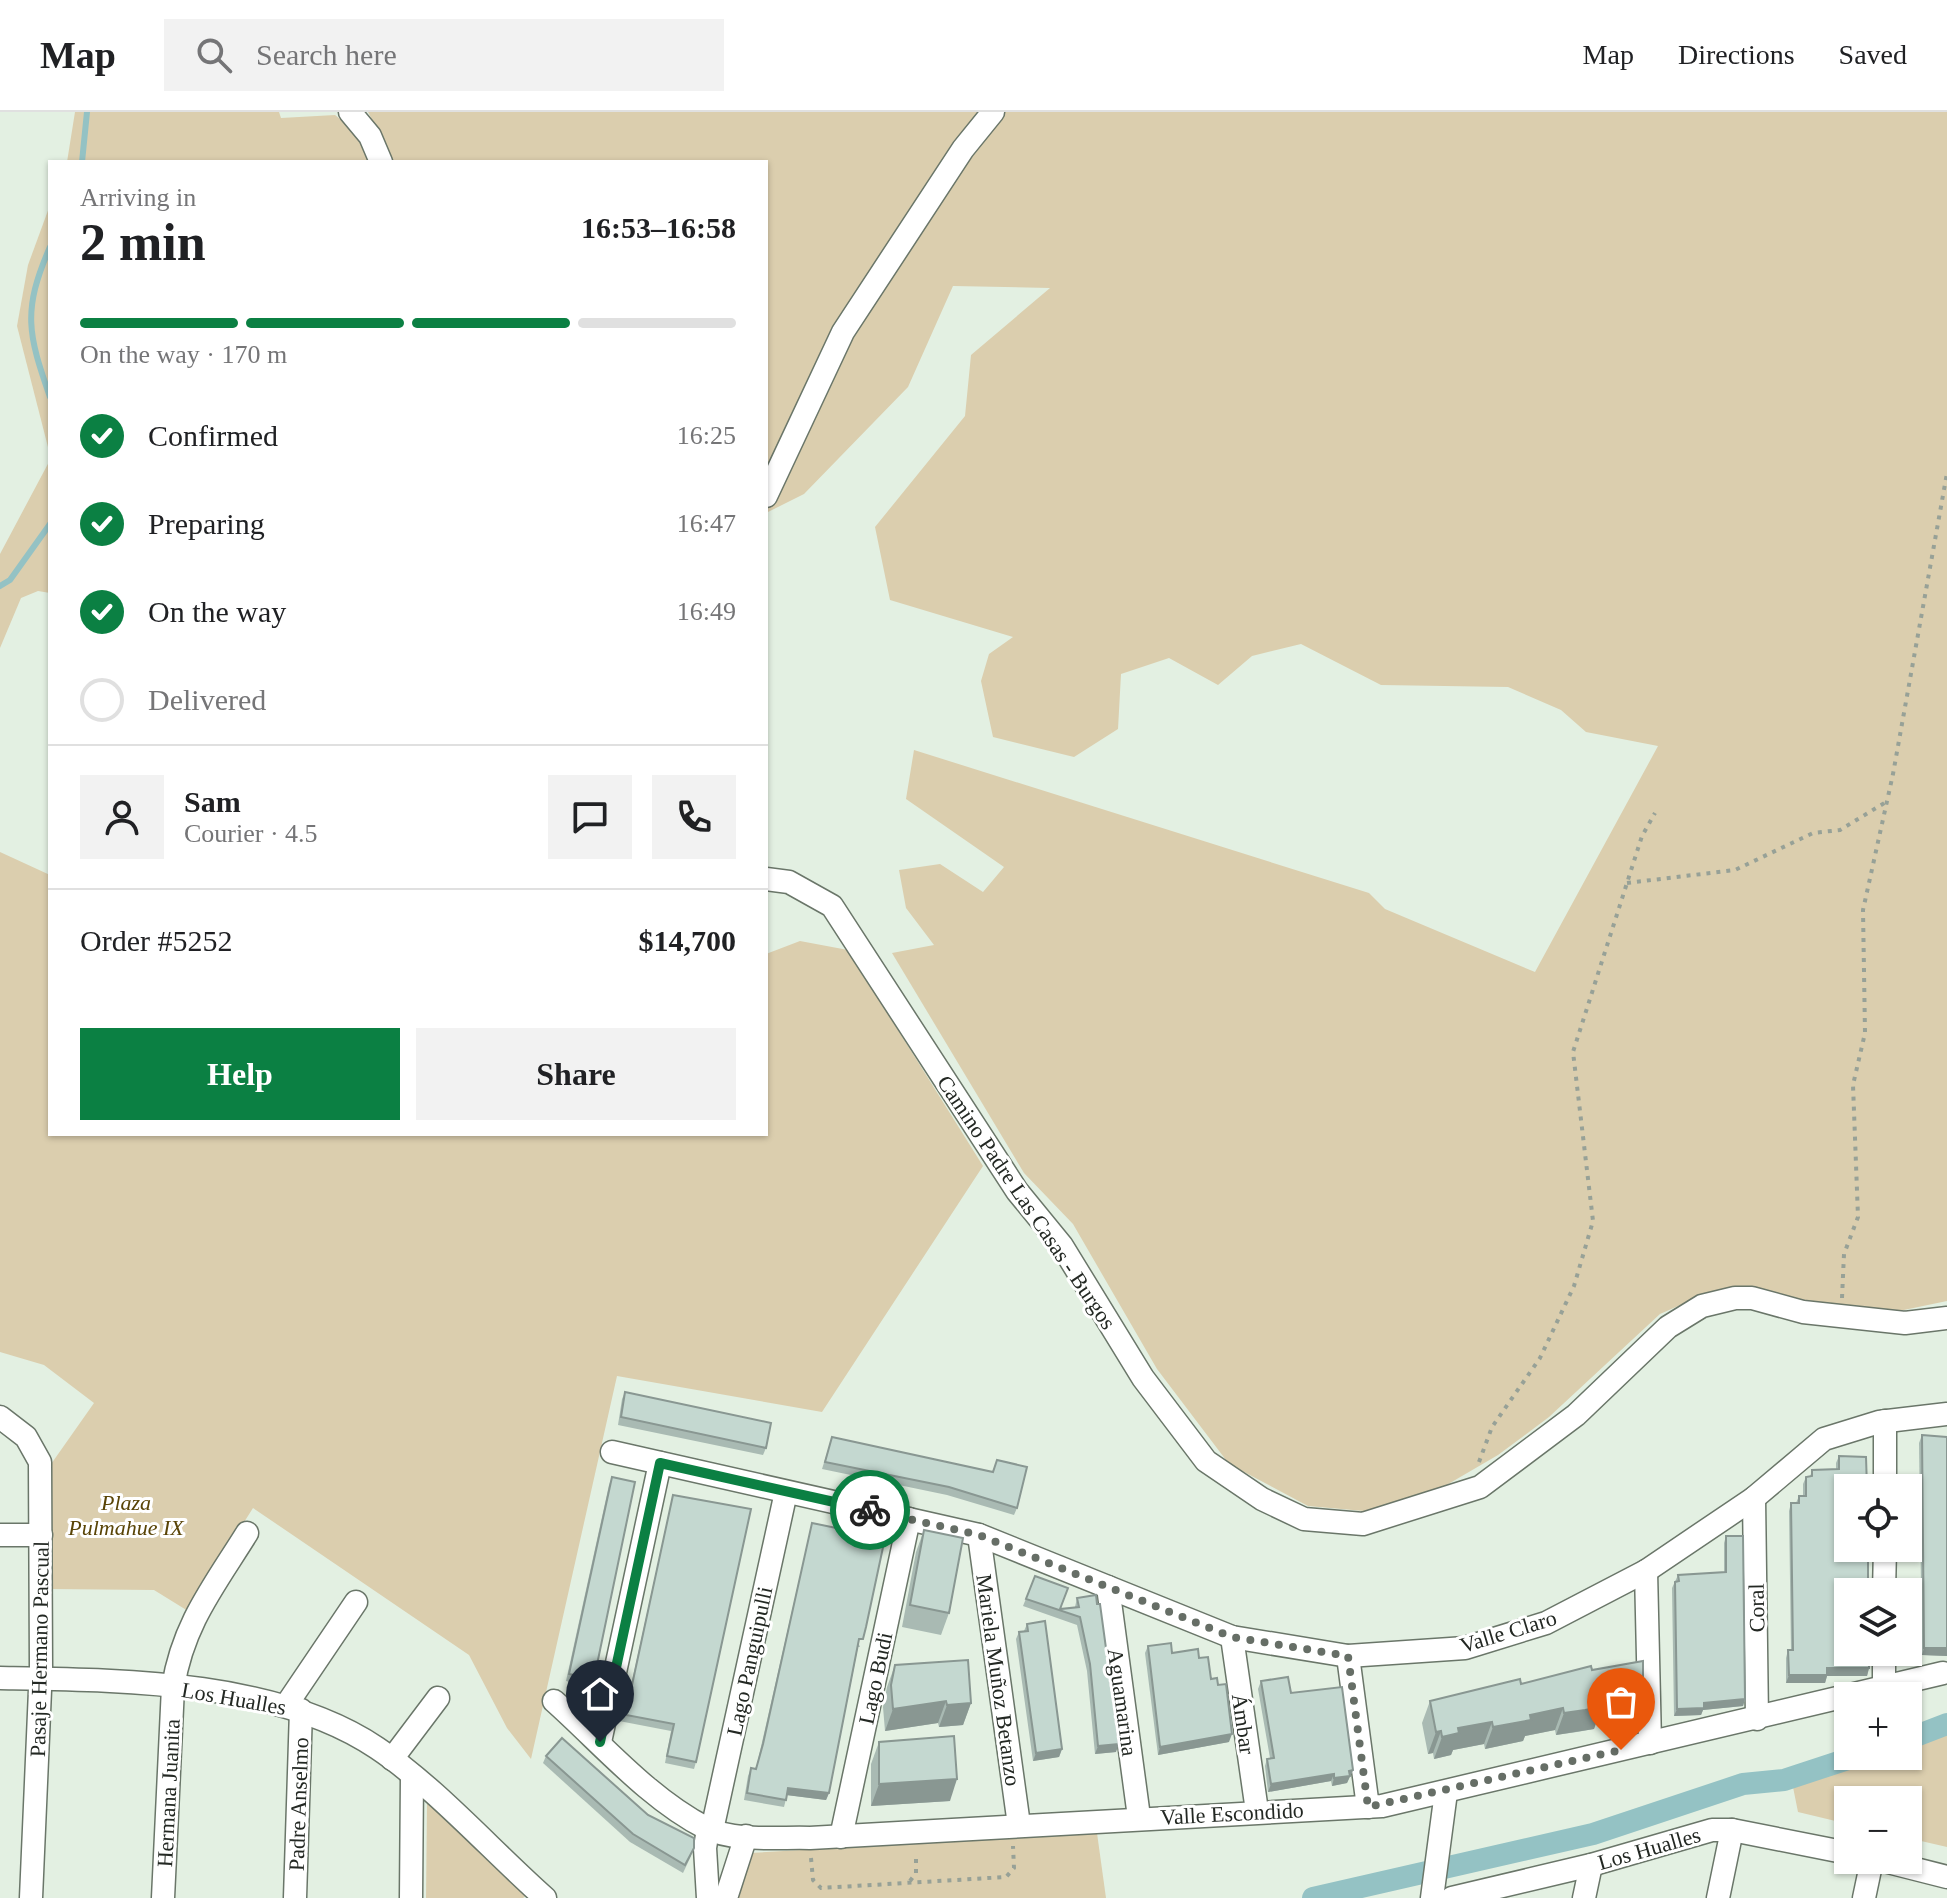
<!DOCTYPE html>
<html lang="en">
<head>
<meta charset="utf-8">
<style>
	:root { --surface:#fff; --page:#f2f2f2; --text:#202124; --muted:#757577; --line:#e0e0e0; --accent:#0b8043 }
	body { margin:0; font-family:"Times New Roman",serif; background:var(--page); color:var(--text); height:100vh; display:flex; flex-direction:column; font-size:30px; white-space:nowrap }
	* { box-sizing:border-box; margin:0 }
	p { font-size:26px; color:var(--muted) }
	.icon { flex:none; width:44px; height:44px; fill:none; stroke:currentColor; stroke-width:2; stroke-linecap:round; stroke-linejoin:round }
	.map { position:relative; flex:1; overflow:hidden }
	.sheet { position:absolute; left:48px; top:48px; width:720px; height:976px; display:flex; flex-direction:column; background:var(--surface); border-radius:0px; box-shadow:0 2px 6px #0004 }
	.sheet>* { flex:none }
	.buttons { position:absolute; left:1834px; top:1362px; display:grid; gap:16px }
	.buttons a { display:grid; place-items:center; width:88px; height:88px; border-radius:0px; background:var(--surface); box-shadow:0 2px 6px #0004; font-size:40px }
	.pin { position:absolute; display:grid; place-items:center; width:68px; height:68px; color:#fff; margin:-82px -34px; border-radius:50% 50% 50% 0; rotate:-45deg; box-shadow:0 0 8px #0007 }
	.pin .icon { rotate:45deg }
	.courier { position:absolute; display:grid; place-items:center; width:80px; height:80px; margin:-40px; border:6px solid #0b8043; border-radius:50%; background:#fff; color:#222; box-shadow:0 2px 10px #0007 }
	.overview em { font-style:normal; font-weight:700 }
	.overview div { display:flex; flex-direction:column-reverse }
	.overview { display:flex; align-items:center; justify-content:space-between; height:136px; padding:0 32px }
	h1 { font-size:52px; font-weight:700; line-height:60px }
	.bar { display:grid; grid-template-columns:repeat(4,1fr); gap:12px 8px; align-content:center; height:96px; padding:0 32px }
	.bar i { height:10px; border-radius:6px; background:var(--line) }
	.bar .current { background:var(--accent) }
	.bar p { grid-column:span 4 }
	.line { display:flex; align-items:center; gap:20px; padding:0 32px; border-top:2px solid var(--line) }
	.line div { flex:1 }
	.round { display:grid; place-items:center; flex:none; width:84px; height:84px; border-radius:0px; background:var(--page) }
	ol { padding:0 32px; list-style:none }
	li { display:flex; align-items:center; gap:24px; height:88px }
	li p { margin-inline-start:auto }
	li .icon { padding:8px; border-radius:50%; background:var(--accent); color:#fff; stroke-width:4 }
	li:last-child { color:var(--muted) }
	li i { width:44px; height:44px; border:4px solid var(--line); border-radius:50% }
	.cta { display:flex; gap:16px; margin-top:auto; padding:16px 32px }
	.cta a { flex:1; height:92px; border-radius:0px; background:var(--accent); color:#fff; font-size:32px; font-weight:700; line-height:92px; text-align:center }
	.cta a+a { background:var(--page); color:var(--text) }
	header { display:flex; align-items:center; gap:48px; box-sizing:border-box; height:112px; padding:0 40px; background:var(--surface); border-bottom:2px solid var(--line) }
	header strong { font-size:38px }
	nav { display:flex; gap:44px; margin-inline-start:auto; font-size:28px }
	.search { width:560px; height:72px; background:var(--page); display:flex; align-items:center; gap:20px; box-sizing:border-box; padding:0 28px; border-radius:0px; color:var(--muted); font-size:30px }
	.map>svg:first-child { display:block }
	.green { fill:#dbceae }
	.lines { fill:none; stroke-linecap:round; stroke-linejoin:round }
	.stream { stroke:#94c2c4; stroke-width:6 }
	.canal { stroke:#94c2c4; stroke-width:22 }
	.street-casing { stroke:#6a7669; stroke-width:25 }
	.path { stroke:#97a197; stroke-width:4; stroke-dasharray:4 6; stroke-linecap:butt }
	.street { stroke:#fff; stroke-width:22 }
	.wall { fill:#a9bab3 }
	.shaded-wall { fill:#899792 }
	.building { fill:#c4d8d0; stroke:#899792; stroke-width:2 }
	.done { stroke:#666e66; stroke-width:8; stroke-dasharray:0 14.4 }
	.route { stroke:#0b8043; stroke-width:10 }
	.labels { text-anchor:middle; stroke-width:6; stroke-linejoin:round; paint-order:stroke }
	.street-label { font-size:22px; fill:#232823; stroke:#fff }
	.park-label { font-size:22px; font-style:italic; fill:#594406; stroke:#fff }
</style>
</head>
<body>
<header>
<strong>Map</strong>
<div class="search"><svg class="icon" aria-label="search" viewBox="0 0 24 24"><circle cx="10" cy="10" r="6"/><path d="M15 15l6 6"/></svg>Search here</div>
<nav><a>Map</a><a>Directions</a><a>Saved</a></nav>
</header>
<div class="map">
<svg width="1947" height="1786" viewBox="0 0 1947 1786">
	<rect width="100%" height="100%" fill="#e3f0e2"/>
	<!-- green -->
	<g class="green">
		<path d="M75 0H279L281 6 335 3 354 18 369 50H67Z"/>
		<path d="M368 0H1947V1189L1899 1199 1804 1189 1763 1177 1712 1179 1660 1202 1549 1305 1498 1343 1438 1378 1364 1399 1308 1394 1229 1352 1157 1257 1073 1112 1024 1061 892 841 934 833 906 796 899 758 940 752 983 780 1004 755 906 687 914 638 1369 781 1385 797 1535 860 1658 634 1586 620 1561 598 1508 575 1381 573 1301 532 1252 544 1218 573 1169 546 1121 562 1118 617 1074 645 993 625 981 569 989 542 1013 525 890 488 875 415 965 304 971 243 1050 176 953 174 908 275 804 382 766 401V50H394Z"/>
		<path d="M50 93V343L17 214 28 153Z"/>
		<path d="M50 348V481L38 479 21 486 0 536V442Z"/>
		<path d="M0 740 50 763V1022H766V842L800 829 848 838 983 1054 822 1300 617 1264 531 1647 507 1616 469 1543 253 1396 188 1499 154 1478 49 1477V1355L94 1291 44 1253 0 1240Z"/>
		<path d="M1947 1612V1735L1908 1726V1688H1848V1712L1798 1700 1791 1665 1857 1644H1908V1627Z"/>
		<path d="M427 1691 527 1783 523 1786H426Z"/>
		<path d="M1097 1721 1106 1786H734L750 1741Z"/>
	</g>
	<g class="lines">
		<!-- stream -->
		<g class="stream">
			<path d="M82 50 87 0"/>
			<path d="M50 135C22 199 28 222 50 285"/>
			<path d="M0 474 10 468 50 412"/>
		</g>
		<!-- canal -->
		<g class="canal">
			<path d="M1908 1627 1947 1612"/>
			<path d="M1313 1786 1593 1722 1743 1672 1784 1668 1857 1644"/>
		</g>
		<!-- street casing -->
		<g class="street-casing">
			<g id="street">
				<path d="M350 0 370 24 381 50"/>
				<path d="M766 384 843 220 963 37 993 0"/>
				<path d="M766 767 789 770 832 794 1017 1079 1062 1134 1143 1266 1206 1349 1262 1387 1304 1407 1363 1412 1480 1375 1576 1303 1668 1215 1702 1194 1735 1186H1752L1803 1200 1905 1211 1947 1206"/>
				<path d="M0 1305 26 1325 40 1350 41 1555 31 1786"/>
				<path d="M612 1340 979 1423 1232 1525 1348 1544 1465 1536 1546 1511 1646 1459 1754 1386 1824 1327 1879 1310 1947 1302"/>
				<path d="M1885 1376V1309"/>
				<path d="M1754 1386 1757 1607"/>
				<path d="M0 1423H41"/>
				<path d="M979 1423 1019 1713"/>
				<path d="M1646 1459 1650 1631"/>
				<path d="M1108 1475 1139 1705"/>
				<path d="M1884 1480 1885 1436"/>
				<path d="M1232 1525 1257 1699"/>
				<path d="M1348 1544 1368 1695"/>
				<path d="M0 1566C120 1568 276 1568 377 1636 434 1674 493 1740 545 1786"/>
				<path d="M1884 1573V1540"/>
				<path d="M554 1589C601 1631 649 1687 706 1716 735 1730 779 1725 810 1726L1382 1694 1943 1561"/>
				<path d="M287 1592 356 1490"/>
				<path d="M600 1630 660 1351"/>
				<path d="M392 1647 438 1586"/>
				<path d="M712 1718 786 1380"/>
				<path d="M841 1725 909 1407"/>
				<path d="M1880 1748 1947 1765"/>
				<path d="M163 1786 173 1575C183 1512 214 1474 247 1421"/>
				<path d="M295 1786 301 1598"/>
				<path d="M411 1786 412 1664"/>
				<path d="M708 1786 705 1736 708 1717"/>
				<path d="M726 1786 746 1724"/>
				<path d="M1432 1786 1446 1680"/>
				<path d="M1452 1786 1591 1753 1712 1718H1732L1848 1741"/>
				<path d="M1584 1786 1591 1753"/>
				<path d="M1718 1786 1732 1718"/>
				<path d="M1864 1786 1872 1748"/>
			</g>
		</g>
		<!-- path -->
		<g class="path">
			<path d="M1627 771 1735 758 1813 721 1840 718 1886 690"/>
			<path d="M1842 1186 1844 1142 1858 1105 1853 973 1865 921 1863 798 1893 662 1947 361"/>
			<path d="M1479 1350 1492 1315 1540 1246 1574 1174 1593 1109 1573 940 1642 724 1655 701"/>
			<path d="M811 1746 813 1768 821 1776 1006 1765 1014 1756 1013 1734"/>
			<path d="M910 1769 916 1761V1742"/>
		</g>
		<!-- street -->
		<use href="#street" class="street"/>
	</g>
	<!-- wall -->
	<g class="wall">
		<path d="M625 1280 766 1336 763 1343 618 1313 622 1287Z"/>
		<path d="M1922 1323 1947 1325V1544L1922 1543 1919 1331Z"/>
		<path d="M832 1325 993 1360 997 1348 1017 1396 1014 1403 947 1383 822 1357Z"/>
		<path d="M1839 1344 1869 1556 1867 1564H1827L1825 1571H1786V1546L1788 1538H1791L1789 1399 1791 1391H1796L1799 1384H1803V1372L1806 1365H1810L1812 1358 1836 1357V1351Z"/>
		<path d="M612 1365 594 1567 592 1575 566 1569 609 1373Z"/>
		<path d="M673 1383 696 1650 694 1657 665 1651 671 1619 619 1609 625 1587H628Z"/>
		<path d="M812 1411 860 1535H858L829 1681 826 1688 787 1683 784 1695 744 1688 748 1664 751 1656 756 1657 760 1639Z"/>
		<path d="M924 1418 949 1501 941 1523 902 1515 916 1440Z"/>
		<path d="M1726 1424 1745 1587 1743 1594 1703 1598 1701 1603 1674 1604 1672 1476 1678 1463 1724 1460V1431Z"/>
		<path d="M1035 1464 1060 1497 1075 1495 1077 1486 1116 1640 1095 1642 1087 1559 1077 1513 1023 1494Z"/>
		<path d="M1027 1512 1062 1637 1059 1645 1033 1649 1016 1527 1019 1520 1024 1519Z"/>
		<path d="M1148 1534 1172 1541 1211 1567 1229 1630 1158 1643 1145 1541Z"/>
		<path d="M895 1553 971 1591 963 1613 939 1615 938 1611 885 1619 883 1595 887 1575Z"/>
		<path d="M1592 1558 1635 1603 1596 1611 1594 1617 1577 1620 1556 1623 1555 1618 1525 1624 1523 1629 1485 1637 1484 1632 1453 1638 1451 1643 1434 1647 1433 1641 1428 1642 1422 1611 1430 1589Z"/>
		<path d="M1261 1569 1291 1581 1353 1658 1347 1671 1332 1674 1331 1669 1268 1680 1265 1654 1267 1647 1270 1646 1258 1577Z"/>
		<path d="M879 1630 950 1689 871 1694V1652Z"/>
		<path d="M546 1644 648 1703 691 1744 683 1761 630 1730 543 1651Z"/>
	</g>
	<!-- shaded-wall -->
	<g class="shaded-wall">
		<path d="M1924 1536H1947V1544L1922 1543Z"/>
		<path d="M1827 1556H1869L1867 1564H1827L1825 1571H1786L1789 1563Z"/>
		<path d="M1643 1581 1635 1603 1596 1611 1594 1617 1556 1623 1564 1601 1601 1589Z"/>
		<path d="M1745 1587 1743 1594 1703 1598 1701 1603 1674 1604 1677 1597 1704 1591Z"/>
		<path d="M946 1589 938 1611 885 1619 893 1597Z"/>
		<path d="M971 1591 963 1613 939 1615 947 1593Z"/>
		<path d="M1563 1596 1555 1618 1525 1624 1523 1629 1485 1637 1493 1615 1530 1603Z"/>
		<path d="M1492 1610 1484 1632 1453 1638 1451 1643 1434 1647 1442 1625 1458 1616Z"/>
		<path d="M1441 1619 1433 1641 1428 1642 1436 1620Z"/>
		<path d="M1232 1622 1229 1630 1158 1643 1160 1635Z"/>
		<path d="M1119 1632 1116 1640 1095 1642 1098 1634Z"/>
		<path d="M1062 1637 1059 1645 1033 1649 1036 1641Z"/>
		<path d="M1353 1658 1347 1671 1332 1674 1334 1666 1349 1659Z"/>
		<path d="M1334 1662 1331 1669 1268 1680 1271 1672Z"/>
		<path d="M957 1667 950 1689 871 1694 879 1672Z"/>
		<path d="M788 1676 829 1681 826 1688 786 1683Z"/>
	</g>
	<!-- building -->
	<g class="building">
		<path d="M625 1280 771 1311 766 1336 621 1305Z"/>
		<path d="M1922 1323 1947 1325V1536H1924Z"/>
		<path d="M832 1325 993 1360 997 1348 1027 1355 1017 1396 949 1375 825 1350Z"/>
		<path d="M1839 1344 1866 1345 1867 1376H1848V1436H1868V1480H1848V1540H1869V1556H1827V1563H1789L1788 1538H1793L1791 1391H1799V1384H1806V1365L1812 1364V1358L1839 1357Z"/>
		<path d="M612 1365 635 1370 594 1567 569 1562Z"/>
		<path d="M673 1383 751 1397 696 1650 667 1644 674 1612 621 1602 625 1587H629Z"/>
		<path d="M812 1411 885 1426 866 1515 863 1527H859L829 1681 788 1676 786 1688 747 1681 751 1656 756 1657 763 1632Z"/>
		<path d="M924 1418 963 1426 949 1501 910 1493Z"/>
		<path d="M1726 1424H1743L1745 1587 1704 1591V1596L1677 1597 1675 1470 1679 1469 1678 1463 1726 1460Z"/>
		<path d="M1035 1464 1068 1476 1060 1497 1079 1495 1077 1486 1096 1483 1097 1492H1100L1119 1632 1098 1634 1090 1552 1080 1505 1026 1487Z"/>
		<path d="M1045 1509 1062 1637 1036 1641 1019 1520 1028 1519 1027 1512Z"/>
		<path d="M1171 1531 1172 1541 1198 1537 1199 1546 1208 1545 1211 1567 1217 1566 1218 1573 1226 1572 1232 1622 1160 1635 1148 1534Z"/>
		<path d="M968 1548 971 1591 947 1593 946 1589 893 1597 891 1573 895 1553Z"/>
		<path d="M1643 1549V1581L1601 1589 1602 1595 1585 1598 1564 1601 1563 1596 1530 1603 1531 1608 1493 1615 1492 1610 1458 1616 1459 1621 1442 1625 1441 1619 1436 1620 1430 1589 1520 1567 1521 1572 1591 1554 1592 1558Z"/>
		<path d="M1288 1565 1291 1581 1342 1575 1353 1658 1349 1659 1350 1664 1334 1666V1662L1271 1672 1267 1647 1274 1646 1261 1569Z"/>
		<path d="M954 1624 957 1667 879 1672V1630Z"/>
		<path d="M562 1626 648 1703 694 1726V1736L685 1753 633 1722 546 1644Z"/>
	</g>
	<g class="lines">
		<!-- done -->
		<path class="done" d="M870 1398 979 1423 1232 1525 1348 1544 1368 1695 1621 1638"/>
		<!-- route -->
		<path class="route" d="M600 1630 660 1351 870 1398"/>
	</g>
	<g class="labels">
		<!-- street labels -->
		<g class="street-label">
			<text transform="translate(1027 1090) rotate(56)" y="8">Camino Padre Las Casas - Burgos</text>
			<text transform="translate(1756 1496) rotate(-91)" y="8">Coral</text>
			<text transform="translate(1508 1519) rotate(-17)" y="8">Valle Claro</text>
			<text transform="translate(39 1537) rotate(-89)" y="8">Pasaje Hermano Pascual</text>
			<text transform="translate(749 1549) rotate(-78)" y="8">Lago Panguipulli</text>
			<text transform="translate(875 1566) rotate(-78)" y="8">Lago Budi</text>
			<text transform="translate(999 1568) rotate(82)" y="8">Mariela Muñoz Betanzo</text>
			<text transform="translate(234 1586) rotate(10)" y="8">Los Hualles</text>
			<text transform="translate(1123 1590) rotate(82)" y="8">Aguamarina</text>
			<text transform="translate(1244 1612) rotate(82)" y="8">Ámbar</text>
			<text transform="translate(168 1681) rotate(-87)" y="8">Hermana Juanita</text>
			<text transform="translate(298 1692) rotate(-88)" y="8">Padre Anselmo</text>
			<text transform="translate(1232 1701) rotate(-3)" y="8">Valle Escondido</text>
			<text transform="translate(1649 1736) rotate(-16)" y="8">Los Hualles</text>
		</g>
		<!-- park labels -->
		<g class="park-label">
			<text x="126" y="1398">Plaza<tspan x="126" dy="25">Pulmahue IX</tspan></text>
		</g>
	</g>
</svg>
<div class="buttons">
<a><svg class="icon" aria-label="locate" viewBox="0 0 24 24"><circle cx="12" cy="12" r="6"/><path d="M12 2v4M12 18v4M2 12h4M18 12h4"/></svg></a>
<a><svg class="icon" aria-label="layers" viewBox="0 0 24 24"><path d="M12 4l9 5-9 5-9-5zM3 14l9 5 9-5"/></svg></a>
<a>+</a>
<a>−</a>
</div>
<div class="pin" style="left:1621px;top:1638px;background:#ea580c"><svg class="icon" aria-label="bag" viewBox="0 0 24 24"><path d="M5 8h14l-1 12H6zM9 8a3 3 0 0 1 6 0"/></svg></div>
<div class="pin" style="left:600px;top:1630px;background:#1f2937"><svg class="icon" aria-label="home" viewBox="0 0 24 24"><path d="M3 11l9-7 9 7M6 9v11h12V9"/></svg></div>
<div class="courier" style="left:870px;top:1398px"><svg class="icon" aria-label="bike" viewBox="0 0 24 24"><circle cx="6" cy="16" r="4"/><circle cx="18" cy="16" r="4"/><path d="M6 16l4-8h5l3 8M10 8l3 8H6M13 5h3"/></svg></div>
<section class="sheet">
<div class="overview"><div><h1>2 min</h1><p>Arriving in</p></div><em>16:53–16:58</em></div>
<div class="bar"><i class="current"></i><i class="current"></i><i class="current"></i><i></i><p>On the way · 170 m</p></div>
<ol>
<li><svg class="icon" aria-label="check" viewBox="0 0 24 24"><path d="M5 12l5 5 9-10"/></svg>Confirmed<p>16:25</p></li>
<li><svg class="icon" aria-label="check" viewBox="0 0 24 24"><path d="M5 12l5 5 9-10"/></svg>Preparing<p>16:47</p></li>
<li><svg class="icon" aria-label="check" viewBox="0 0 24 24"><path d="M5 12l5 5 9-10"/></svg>On the way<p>16:49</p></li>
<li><i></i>Delivered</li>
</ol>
<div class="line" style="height:144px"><a class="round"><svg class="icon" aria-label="person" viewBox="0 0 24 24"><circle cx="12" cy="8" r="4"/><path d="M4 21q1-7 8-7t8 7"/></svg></a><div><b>Sam</b><p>Courier · 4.5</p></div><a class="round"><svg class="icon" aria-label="chat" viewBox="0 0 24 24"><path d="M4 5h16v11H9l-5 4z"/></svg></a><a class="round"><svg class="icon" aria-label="phone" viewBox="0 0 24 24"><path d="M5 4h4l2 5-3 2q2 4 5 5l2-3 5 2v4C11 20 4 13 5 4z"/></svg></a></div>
<div class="line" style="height:104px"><div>Order #5252</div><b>$14,700</b></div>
<div class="cta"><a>Help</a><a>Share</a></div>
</section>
</div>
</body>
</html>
